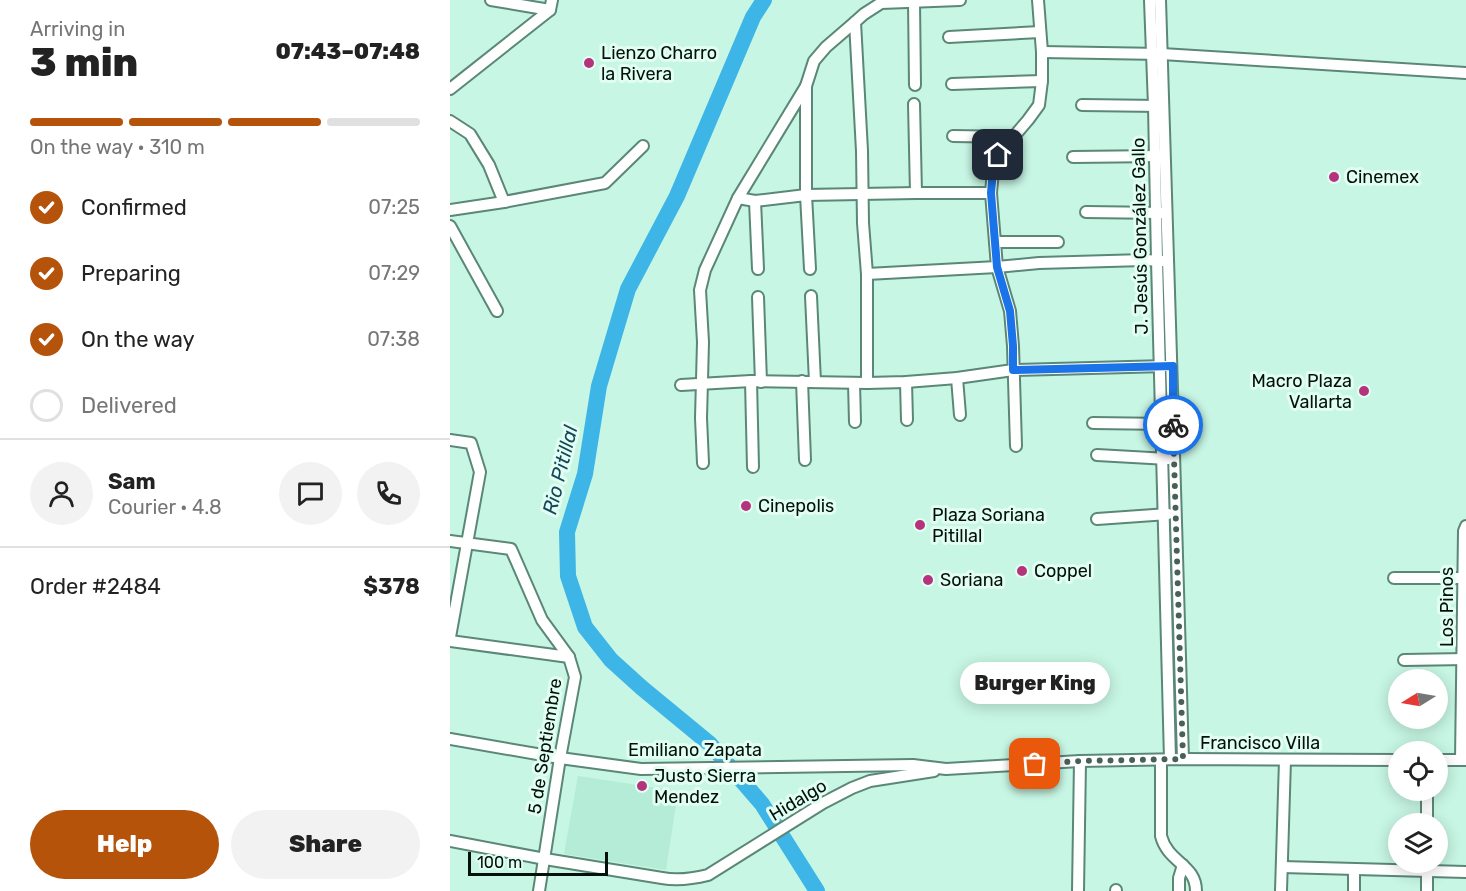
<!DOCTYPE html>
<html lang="en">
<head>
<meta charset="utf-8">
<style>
	:root { --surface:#fff; --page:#f2f2f2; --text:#222; --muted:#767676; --line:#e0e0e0; --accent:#b45309 }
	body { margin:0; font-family:Rubik,sans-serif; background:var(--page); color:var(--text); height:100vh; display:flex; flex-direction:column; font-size:22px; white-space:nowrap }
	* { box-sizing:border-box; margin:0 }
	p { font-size:20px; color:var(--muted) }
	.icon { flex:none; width:33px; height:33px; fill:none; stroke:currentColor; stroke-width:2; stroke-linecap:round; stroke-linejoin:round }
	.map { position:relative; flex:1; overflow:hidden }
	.sheet { display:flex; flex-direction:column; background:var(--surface); width:450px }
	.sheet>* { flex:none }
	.needle { width:39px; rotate:259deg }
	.tools { position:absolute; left:938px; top:669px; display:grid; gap:12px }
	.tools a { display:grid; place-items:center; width:60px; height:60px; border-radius:50%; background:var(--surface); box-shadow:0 3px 15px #0003; font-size:30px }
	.scale { position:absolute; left:18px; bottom:15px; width:140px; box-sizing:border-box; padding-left:6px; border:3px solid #02110c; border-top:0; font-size:16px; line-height:21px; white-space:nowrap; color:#02110c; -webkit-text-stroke:4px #e2fef3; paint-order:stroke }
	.pin { position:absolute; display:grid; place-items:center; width:51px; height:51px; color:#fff; margin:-26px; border-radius:12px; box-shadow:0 3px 9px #0006 }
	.courier { position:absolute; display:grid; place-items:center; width:60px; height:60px; margin:-30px; border:4px solid #1a73e8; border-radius:50%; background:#fff; color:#222; box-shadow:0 2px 8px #0007 }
	.bubble { position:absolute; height:42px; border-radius:21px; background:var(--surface); box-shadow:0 3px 15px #0003; font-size:20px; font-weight:800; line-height:42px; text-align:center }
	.summary em { font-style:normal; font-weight:800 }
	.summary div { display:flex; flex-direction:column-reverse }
	.summary { display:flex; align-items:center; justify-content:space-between; height:102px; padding:0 30px }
	h1 { font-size:39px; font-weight:800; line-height:45px }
	.bar { display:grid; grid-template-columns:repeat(4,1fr); gap:9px 6px; align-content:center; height:72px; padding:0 30px }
	.bar i { height:8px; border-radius:4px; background:var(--line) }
	.bar .current { background:var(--accent) }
	.bar p { grid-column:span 4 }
	.line { display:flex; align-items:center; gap:15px; padding:0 30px; border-top:2px solid var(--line) }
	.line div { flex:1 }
	.round { display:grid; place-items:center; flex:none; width:63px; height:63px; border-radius:32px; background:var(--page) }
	ol { padding:0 30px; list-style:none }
	li { display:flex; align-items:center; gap:18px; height:66px }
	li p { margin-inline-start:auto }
	li .icon { padding:6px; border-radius:50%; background:var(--accent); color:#fff; stroke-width:4 }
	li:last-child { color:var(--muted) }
	li i { width:33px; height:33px; border:3px solid var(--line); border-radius:50% }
	.action { display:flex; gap:12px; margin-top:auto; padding:12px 30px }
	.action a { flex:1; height:69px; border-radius:36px; background:var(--accent); color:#fff; font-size:24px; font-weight:800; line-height:69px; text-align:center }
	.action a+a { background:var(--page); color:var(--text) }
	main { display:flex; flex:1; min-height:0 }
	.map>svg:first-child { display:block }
	.built { fill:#b4ecd7 }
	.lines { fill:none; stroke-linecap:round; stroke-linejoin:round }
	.river { stroke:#3eb5e7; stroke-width:16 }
	.minor-casing { stroke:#5b8777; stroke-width:14 }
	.minor { stroke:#fff; stroke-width:10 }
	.done { stroke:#476158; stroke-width:6; stroke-dasharray:0 10.8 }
	.route { stroke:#1a73e8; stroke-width:8 }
	.poi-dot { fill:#b5337c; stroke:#e2fef3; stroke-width:2 }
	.labels { text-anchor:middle; stroke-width:6; stroke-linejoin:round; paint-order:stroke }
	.poi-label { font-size:18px; fill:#02110c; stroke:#e2fef3; text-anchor:start }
	.street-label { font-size:18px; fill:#02110c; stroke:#e2fef3 }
	.water-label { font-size:20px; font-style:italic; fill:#16465b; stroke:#e2fef3 }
</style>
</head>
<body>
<main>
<section class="sheet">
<div class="summary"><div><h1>3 min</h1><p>Arriving in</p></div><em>07:43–07:48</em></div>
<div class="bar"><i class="current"></i><i class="current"></i><i class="current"></i><i></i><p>On the way · 310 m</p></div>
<ol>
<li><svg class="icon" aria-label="check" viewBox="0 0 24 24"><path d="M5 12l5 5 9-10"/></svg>Confirmed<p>07:25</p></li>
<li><svg class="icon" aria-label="check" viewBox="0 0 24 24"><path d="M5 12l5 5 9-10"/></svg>Preparing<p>07:29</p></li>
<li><svg class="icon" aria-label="check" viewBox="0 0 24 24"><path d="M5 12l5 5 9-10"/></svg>On the way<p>07:38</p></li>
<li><i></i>Delivered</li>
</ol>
<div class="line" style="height:108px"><a class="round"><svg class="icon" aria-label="person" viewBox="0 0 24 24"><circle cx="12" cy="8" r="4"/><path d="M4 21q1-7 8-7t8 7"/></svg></a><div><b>Sam</b><p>Courier · 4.8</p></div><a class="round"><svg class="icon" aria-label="chat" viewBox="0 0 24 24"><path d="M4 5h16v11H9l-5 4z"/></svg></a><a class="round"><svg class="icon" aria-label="phone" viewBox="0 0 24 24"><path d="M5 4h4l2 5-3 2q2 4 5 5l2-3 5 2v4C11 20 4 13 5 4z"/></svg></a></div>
<div class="line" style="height:78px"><div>Order #2484</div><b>$378</b></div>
<div class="action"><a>Help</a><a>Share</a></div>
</section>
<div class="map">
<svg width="1016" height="891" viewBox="0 0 1016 891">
	<rect width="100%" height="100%" fill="#c7f6e4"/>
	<!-- built -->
	<path class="built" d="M128 776 228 791 216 870 114 854Z"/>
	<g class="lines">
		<!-- river -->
		<path class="river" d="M314 0 303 17 227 196 178 289 149 386 135 474 117 532 118 576 135 627 161 660 192 688 260 744 312 804 367 891"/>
		<!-- minor casing -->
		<g class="minor-casing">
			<g id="minor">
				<path d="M41 0 100 10"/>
				<path d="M700 0 704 106 707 260 720 759"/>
				<path d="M710 0C719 253 725 506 733 759"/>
				<path d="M464 2 465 85"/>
				<path d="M499 37 590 32"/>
				<path d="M592 52 712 54 1016 73"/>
				<path d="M502 84 592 81"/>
				<path d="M0 89 100 10 102 0"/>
				<path d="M464 104 466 193"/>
				<path d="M632 105 710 106"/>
				<path d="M0 121 20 134 39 165 54 202"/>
				<path d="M503 136 564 137"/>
				<path d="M623 157 710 156"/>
				<path d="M288 198 305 201 356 195 466 193H541"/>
				<path d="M305 201 308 269"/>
				<path d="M0 210 54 202 155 183 193 146"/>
				<path d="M636 212 712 213"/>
				<path d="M0 226 47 311"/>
				<path d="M545 242H608"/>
				<path d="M360 269 356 195V86L364 61 376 47 405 22"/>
				<path d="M417 274 547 267 589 263 694 260 713 261"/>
				<path d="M361 296 365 382"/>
				<path d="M308 297 311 382"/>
				<path d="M507 378 510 415"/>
				<path d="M301 381 303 467"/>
				<path d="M352 381 355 460"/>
				<path d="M456 382 457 420"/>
				<path d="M404 383 405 422"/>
				<path d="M417 383V274L413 223 412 151 405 22 414 14 431 3 510 0"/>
				<path d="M231 385 301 381 417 383 456 382 507 378 563 370 716 366"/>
				<path d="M643 423 718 424"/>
				<path d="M0 440 21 443 30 472 0 637"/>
				<path d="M566 446 563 346 560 311 547 267 541 193 543 170 548 155 578 120 589 105 592 81V52L588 0"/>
				<path d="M647 455 718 459"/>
				<path d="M253 463 251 418 253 342 250 290 255 270 288 198 356 86"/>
				<path d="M647 519 718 514"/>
				<path d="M0 541 61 549 92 620 119 657 125 677 110 758 89 891"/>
				<path d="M944 578H1016"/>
				<path d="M0 641 119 657"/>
				<path d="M954 660 1016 659"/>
				<path d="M0 739 110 758 191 769 463 765 496 769 630 761 733 759 948 760"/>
				<path d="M711 760V836C718 863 746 864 746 891"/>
				<path d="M987 760H1016"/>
				<path d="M1011 760 1014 531 1016 526"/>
				<path d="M977 790V824"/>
				<path d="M0 841 95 859 212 878C228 881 242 879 258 875L373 803 402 788 420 781 484 771"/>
				<path d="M832 867 1016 872"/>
				<path d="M628 891 630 761"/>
				<path d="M666 891V890"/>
				<path d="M729 891V878L733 865"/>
				<path d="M831 891 835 760"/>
				<path d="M904 891V869"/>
				<path d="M977 891V862"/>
			</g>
		</g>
		<!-- minor -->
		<use href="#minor" class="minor"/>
	</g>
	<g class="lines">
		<!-- done -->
		<path class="done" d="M585 764 630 761 733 759 723 425"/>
		<!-- route -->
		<path class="route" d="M548 155 543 170 541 193 547 267 560 311 563 346V370L723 366V425"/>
	</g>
	<!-- markers -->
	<g class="poi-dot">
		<circle cx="139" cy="63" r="6"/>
		<circle cx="884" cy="177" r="6"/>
		<circle cx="914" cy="391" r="6"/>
		<circle cx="296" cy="506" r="6"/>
		<circle cx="470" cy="525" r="6"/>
		<circle cx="572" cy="571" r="6"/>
		<circle cx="478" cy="580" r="6"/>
		<circle cx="192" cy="786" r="6"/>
	</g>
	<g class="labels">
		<!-- poi labels -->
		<g class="poi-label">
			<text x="151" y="59">Lienzo Charro<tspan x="151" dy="21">la Rivera</tspan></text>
			<text x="896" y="183">Cinemex</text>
			<text x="902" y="387" text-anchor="end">Macro Plaza<tspan x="902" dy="21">Vallarta</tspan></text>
			<text x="308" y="512">Cinepolis</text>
			<text x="482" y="521">Plaza Soriana<tspan x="482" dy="21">Pitillal</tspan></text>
			<text x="584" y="577">Coppel</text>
			<text x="490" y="586">Soriana</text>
			<text x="204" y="782">Justo Sierra<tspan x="204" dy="21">Mendez</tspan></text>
		</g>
		<!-- street labels -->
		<g class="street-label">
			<text transform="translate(690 236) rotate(-91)" y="6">J. Jesús González Gallo</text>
			<text transform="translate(997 607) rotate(-90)" y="6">Los Pinos</text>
			<text x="810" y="749">Francisco Villa</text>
			<text transform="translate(95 746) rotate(-81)" y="6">5 de Septiembre</text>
			<text x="245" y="756">Emiliano Zapata</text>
			<text transform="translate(348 800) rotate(-31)" y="6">Hidalgo</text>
		</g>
		<!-- water labels -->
		<g class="water-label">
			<text transform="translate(110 470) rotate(-76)" y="7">Rio Pitillal</text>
		</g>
	</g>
</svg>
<div class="tools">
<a><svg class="needle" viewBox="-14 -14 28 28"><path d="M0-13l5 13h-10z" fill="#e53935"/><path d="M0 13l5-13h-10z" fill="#767676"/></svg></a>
<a><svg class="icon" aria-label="locate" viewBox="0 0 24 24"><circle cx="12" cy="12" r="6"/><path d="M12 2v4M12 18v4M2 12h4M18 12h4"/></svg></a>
<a><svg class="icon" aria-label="layers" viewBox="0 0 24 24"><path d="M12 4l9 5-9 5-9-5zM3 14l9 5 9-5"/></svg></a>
</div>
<div class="scale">100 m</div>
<div class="pin" style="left:585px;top:764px;background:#ea580c"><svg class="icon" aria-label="bag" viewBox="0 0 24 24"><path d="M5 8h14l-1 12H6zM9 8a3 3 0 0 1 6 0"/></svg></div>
<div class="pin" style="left:548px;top:155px;background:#1f2937"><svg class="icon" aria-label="home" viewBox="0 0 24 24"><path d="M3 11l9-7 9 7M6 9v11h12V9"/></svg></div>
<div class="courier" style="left:723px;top:425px"><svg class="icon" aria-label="bike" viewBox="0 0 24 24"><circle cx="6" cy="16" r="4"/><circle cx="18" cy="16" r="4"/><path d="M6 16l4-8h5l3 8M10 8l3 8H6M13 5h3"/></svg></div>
<div class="bubble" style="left:510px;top:662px;width:150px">Burger King</div>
</div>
</main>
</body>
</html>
